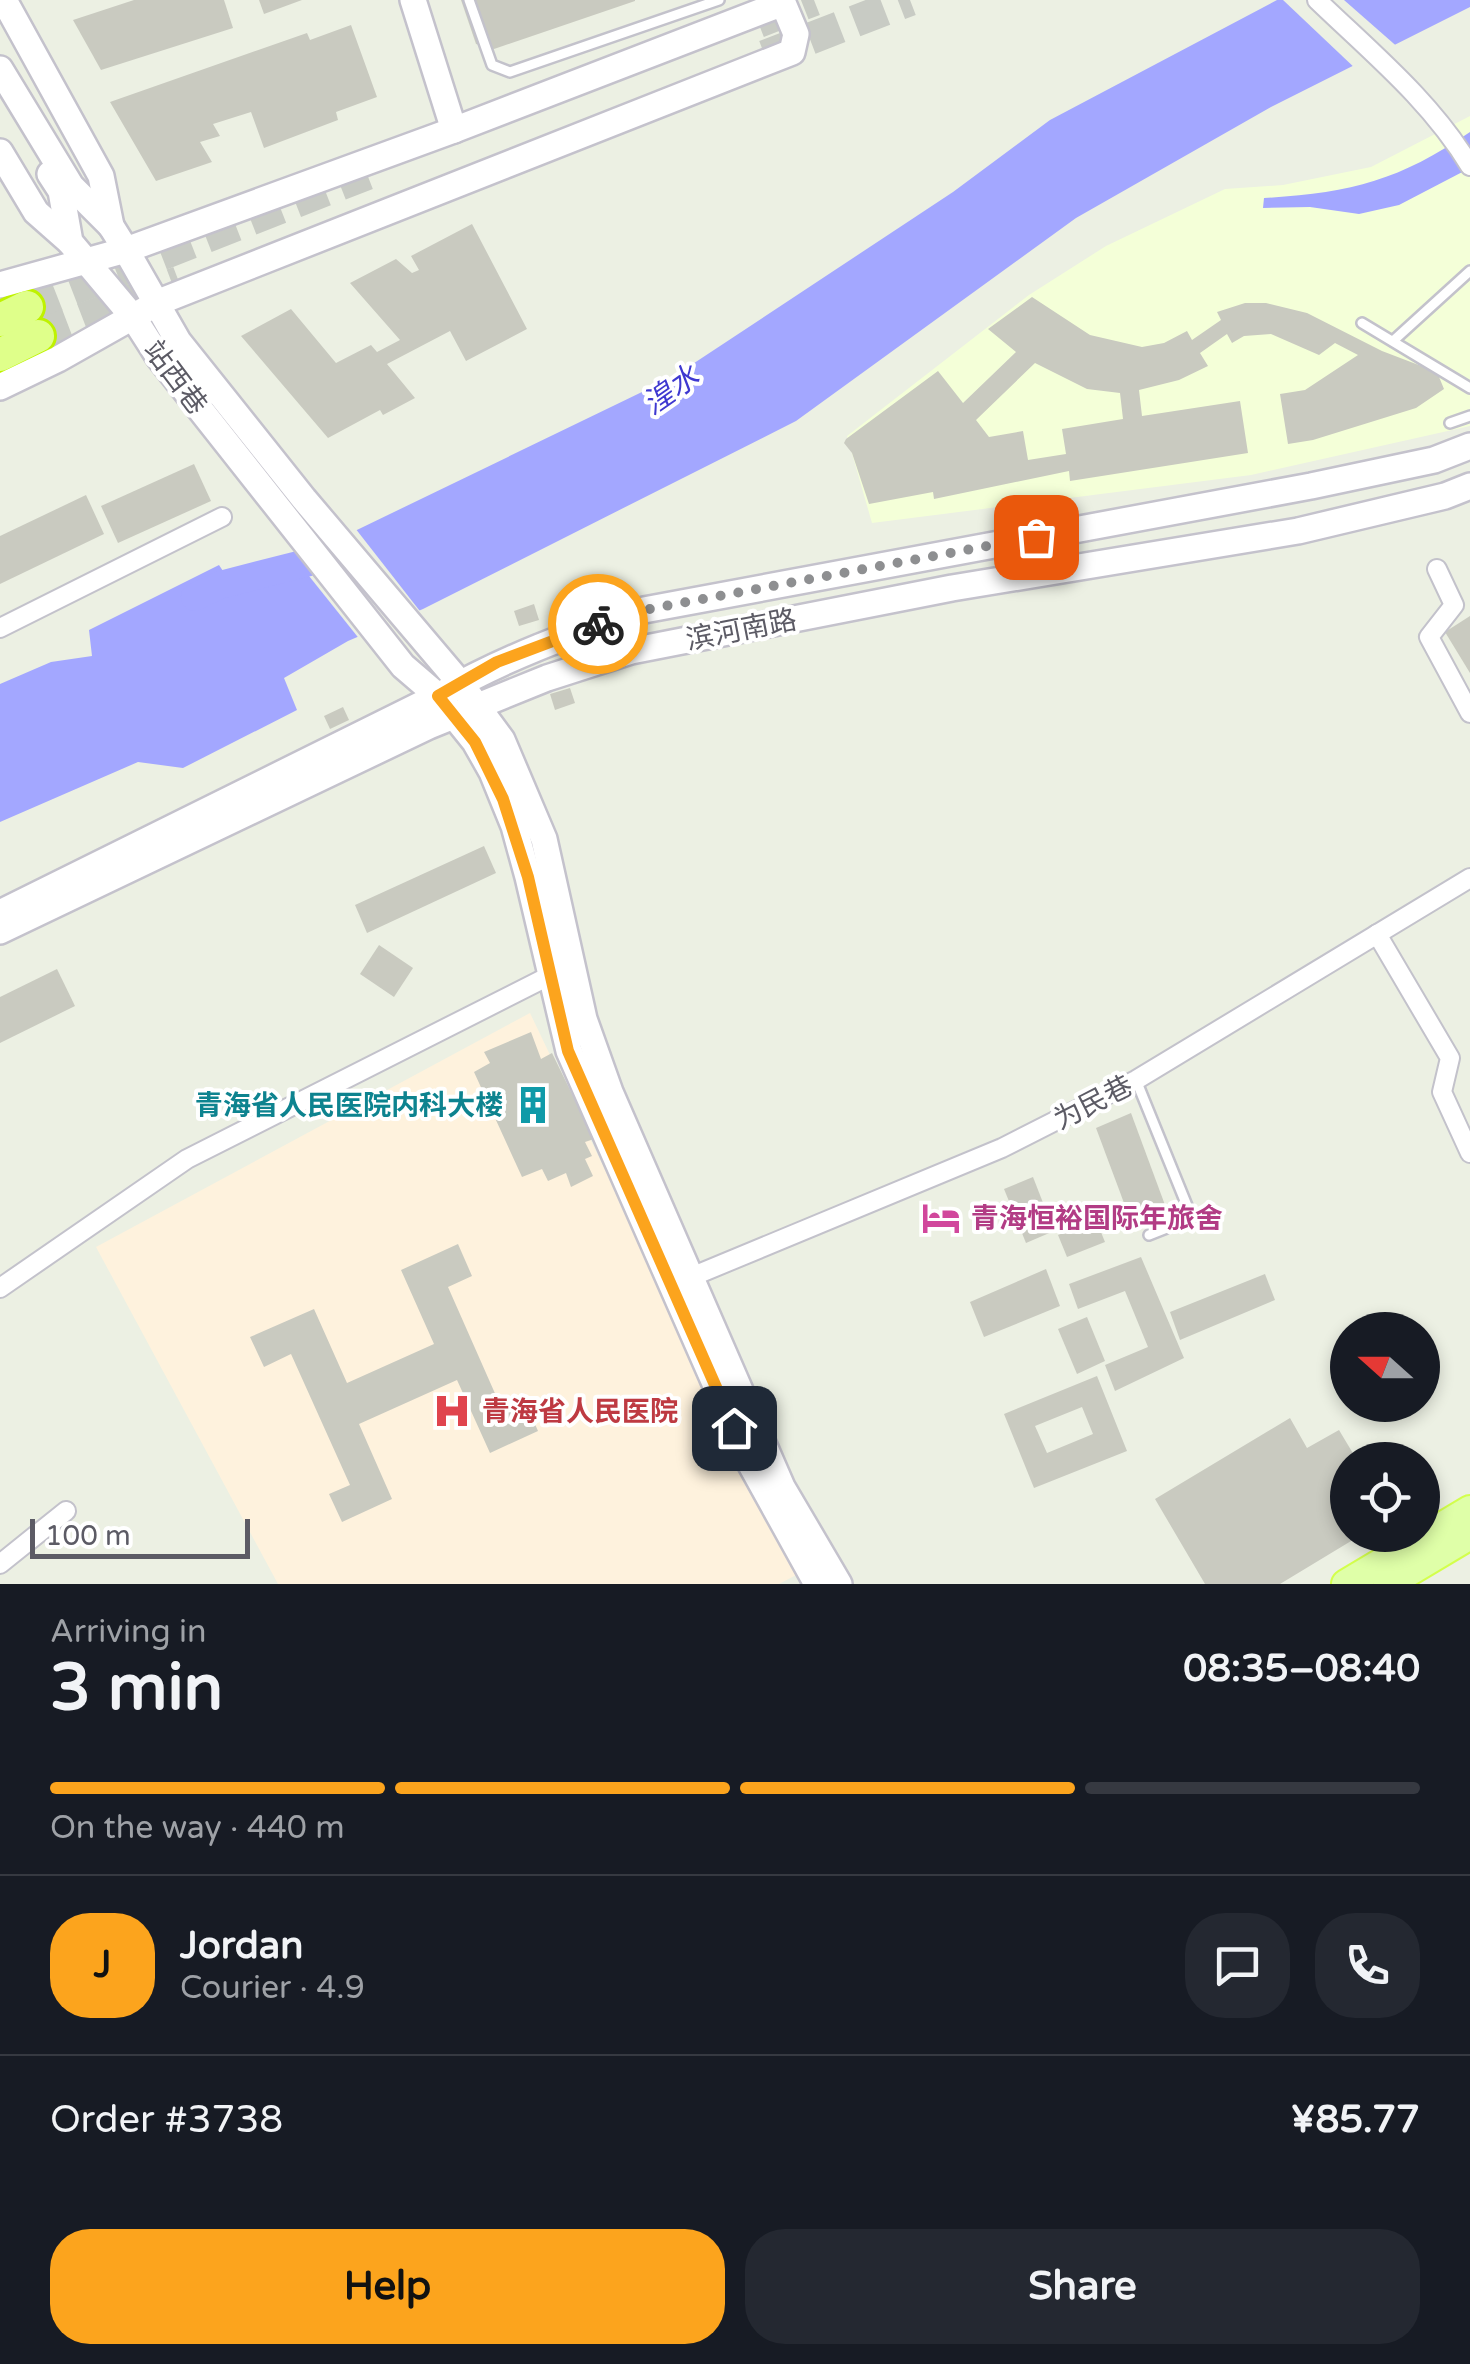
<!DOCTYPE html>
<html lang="en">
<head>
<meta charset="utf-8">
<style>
	:root { --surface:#171b24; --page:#242831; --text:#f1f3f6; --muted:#9ea1a6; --line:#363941; --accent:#fca41d }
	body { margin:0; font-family:"Varela Round","Noto Sans SC",sans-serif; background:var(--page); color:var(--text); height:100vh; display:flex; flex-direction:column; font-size:38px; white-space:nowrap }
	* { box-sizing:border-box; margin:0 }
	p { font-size:32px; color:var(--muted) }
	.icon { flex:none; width:55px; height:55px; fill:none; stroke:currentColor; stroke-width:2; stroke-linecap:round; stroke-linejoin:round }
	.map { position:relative; height:1584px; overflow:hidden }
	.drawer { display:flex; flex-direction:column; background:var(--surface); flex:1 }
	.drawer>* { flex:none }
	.needle { width:65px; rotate:291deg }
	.buttons { position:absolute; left:1330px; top:1312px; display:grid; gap:20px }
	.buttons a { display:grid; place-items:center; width:110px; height:110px; border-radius:50%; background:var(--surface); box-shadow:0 5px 15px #0003; font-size:50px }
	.scale { position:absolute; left:30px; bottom:25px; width:220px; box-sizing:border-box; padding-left:10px; border:5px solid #5c5b65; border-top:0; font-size:28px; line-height:35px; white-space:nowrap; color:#5c5b65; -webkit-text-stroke:8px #fff; paint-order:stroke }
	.pin { position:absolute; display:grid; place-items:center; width:85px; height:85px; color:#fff; margin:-42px; border-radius:20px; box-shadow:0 5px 15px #0006 }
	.courier { position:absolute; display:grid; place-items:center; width:100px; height:100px; margin:-50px; border:8px solid #fca41d; border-radius:50%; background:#fff; color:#222; box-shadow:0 2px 12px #0007 }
	.head em { font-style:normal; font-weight:700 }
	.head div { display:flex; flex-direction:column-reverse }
	.head { display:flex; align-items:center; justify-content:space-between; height:170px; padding:0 50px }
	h1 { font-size:65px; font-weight:700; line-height:75px }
	.bar { display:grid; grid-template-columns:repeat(4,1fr); gap:15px 10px; align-content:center; height:120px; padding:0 50px }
	.bar i { height:12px; border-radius:8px; background:var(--line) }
	.bar .current { background:var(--accent) }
	.bar p { grid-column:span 4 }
	.line { display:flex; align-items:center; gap:25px; padding:0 50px; border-top:2px solid var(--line) }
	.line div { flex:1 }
	.round { display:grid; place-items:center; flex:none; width:105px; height:105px; border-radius:40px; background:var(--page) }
	.primary-button { display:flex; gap:20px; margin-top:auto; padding:20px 50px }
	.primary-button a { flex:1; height:115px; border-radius:40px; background:var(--accent); color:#111; font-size:40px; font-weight:700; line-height:115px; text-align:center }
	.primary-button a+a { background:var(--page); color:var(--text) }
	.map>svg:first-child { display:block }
	.commercial { fill:#f4ffd8 }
	.medical { fill:#fef2dd }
	.water { fill:#a3a7ff }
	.pier { fill:#ecf0e3 }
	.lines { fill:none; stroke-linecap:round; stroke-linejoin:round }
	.river { stroke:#a3a7ff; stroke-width:28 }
	.building { fill:#c9cac0; fill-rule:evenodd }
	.highway-tunnel { stroke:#c8cbc4; stroke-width:32; stroke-dasharray:32 16; stroke-linecap:butt }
	.lane-casing { stroke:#c3c2cb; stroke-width:14 }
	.street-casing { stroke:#c3c2cb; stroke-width:22 }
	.secondary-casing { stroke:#c4c2cc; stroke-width:30 }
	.primary-casing { stroke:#d3ff4c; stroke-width:32 }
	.highway-casing { stroke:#bff200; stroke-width:38 }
	.lane { stroke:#fff; stroke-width:9 }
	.street { stroke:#fff; stroke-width:18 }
	.secondary { stroke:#fff; stroke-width:25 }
	.primary { stroke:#dfffa8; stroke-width:28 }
	.highway { stroke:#dfff8a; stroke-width:32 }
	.done { stroke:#8e8f91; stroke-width:10; stroke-dasharray:0 18 }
	.route { stroke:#fca41d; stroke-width:12 }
	.labels { text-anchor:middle; stroke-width:8; stroke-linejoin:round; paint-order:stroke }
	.street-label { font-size:28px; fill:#5c5b65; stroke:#fff }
	.culture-label { font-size:28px; font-weight:bold; fill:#0d838f; stroke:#fff; text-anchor:end }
	.hotel-label { font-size:28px; font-weight:bold; fill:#b23c85; stroke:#fff; text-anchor:start }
	.health-label { font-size:28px; font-weight:bold; fill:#be3a42; stroke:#fff; text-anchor:start }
	.water-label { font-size:30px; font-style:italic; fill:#3e38d0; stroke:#fff }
</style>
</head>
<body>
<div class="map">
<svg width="1470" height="1584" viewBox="0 0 1470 1584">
	<rect width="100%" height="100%" fill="#ecf0e3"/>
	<!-- commercial -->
	<path class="commercial" d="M1470 116V426L1251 475 872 523 847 436 1029 295 1106 246 1225 189 1283 185 1371 167Z"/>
	<!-- medical -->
	<path class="medical" d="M530 1013 798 1574 779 1584H278L96 1247Z"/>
	<!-- water -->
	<g class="water">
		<path d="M1277 0H1470V7L1271 107 1076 218 796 421 423 609 348 641 284 678 297 710 183 768 138 762 0 822V684L51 662 92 656 89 630 219 565 235 589 673 377 953 192 1050 120Z"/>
		<path d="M1470 132V168L1399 205 1359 214 1310 207 1263 208 1264 198C1349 193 1399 181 1470 132Z"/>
	</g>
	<!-- pier -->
	<g class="pier">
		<path d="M1283 0H1344L1401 50 1358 71Z"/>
		<path d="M355 528 423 615 361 641 293 556Z"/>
	</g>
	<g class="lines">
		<!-- river -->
		<path class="river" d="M195 597 220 585 306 563"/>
	</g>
	<!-- building -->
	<g class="building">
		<path d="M134 0H224L233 28 101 70 73 20Z"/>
		<path d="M259 0H302L264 14Z"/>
		<path d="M461 0H635V1L494 49 476 44Z"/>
		<path d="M351 25 377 97 336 112 338 120 264 148 251 112 213 124 220 136 200 142 212 162 156 181 110 102 307 33 310 40Z"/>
		<path d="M472 224 527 329 466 361 450 331 387 364 415 398 383 415 380 410 328 438 241 336 291 309 336 363 371 345 377 352 400 340 350 283 396 259 412 273 419 270 411 256Z"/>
		<path d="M1032 297 1090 335 1142 347 1164 343 1187 331 1192 340 1221 320 1217 312 1245 303H1266L1307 313 1382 351 1437 372 1444 389 1416 408 1313 440 1288 444 1280 394 1305 390 1358 355 1335 343 1319 355 1271 334 1244 336 1232 343 1227 334 1200 353 1208 366 1179 380 1139 390 1142 416 1240 401 1248 453 1070 481 1069 471 934 499 933 492 869 504 852 453 844 443 846 439 938 371 963 403 1016 352 988 329ZM1035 363 1087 389 1120 393 1123 419 1062 429 1066 454 1028 460 1023 431 989 437 976 420Z"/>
		<path d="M194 464 211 501 118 543 101 506Z"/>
		<path d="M86 495 104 534 0 584V536Z"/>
		<path d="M534 604 539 620 519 626 514 611Z"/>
		<path d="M1470 616V673L1445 632Z"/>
		<path d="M570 688 575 703 555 710 550 694Z"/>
		<path d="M343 707 349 720 330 729 324 716Z"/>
		<path d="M484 846 496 873 367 933 355 905Z"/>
		<path d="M379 945 413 968 394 997 360 974Z"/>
		<path d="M57 969 75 1006 0 1043V997Z"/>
		<path d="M531 1032 541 1059 552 1053 594 1139 585 1142 592 1156 585 1159 593 1176 571 1187 566 1173 548 1181 542 1169 522 1177 474 1072 490 1063 484 1052Z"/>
		<path d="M1131 1113 1165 1205 1130 1219 1096 1128Z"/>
		<path d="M1033 1177 1054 1231 1026 1243 1004 1189Z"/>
		<path d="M1096 1220 1105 1242 1067 1257 1058 1235Z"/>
		<path d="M458 1244 472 1276 448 1287 501 1407 523 1397 538 1431 490 1453 457 1380 359 1424 392 1499 342 1522 329 1494 350 1485 291 1354 264 1367 250 1337 314 1309 347 1383 434 1344 401 1270Z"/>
		<path d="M1141 1257 1184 1358 1115 1391 1105 1365 1148 1347 1125 1291 1078 1309 1069 1284Z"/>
		<path d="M1046 1269 1060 1306 984 1337 970 1302Z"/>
		<path d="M1265 1274 1275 1300 1180 1340 1170 1312Z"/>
		<path d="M1087 1317 1105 1361 1077 1374 1058 1329Z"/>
		<path d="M1097 1376 1127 1451 1034 1488 1004 1414ZM1082 1407 1093 1434 1047 1453 1035 1426Z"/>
		<path d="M1290 1418 1307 1448 1339 1430 1357 1460H1348V1535H1361L1280 1584H1205L1155 1499Z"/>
	</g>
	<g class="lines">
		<!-- highway-tunnel -->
		<g class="highway-tunnel">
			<path d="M758 22 814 0"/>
			<path d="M765 56 910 0"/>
			<path d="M27 307 367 174"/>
			<path d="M38 336 179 282"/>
		</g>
		<!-- lane casing -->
		<g class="lane-casing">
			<g id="lane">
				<path d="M469 0 492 65 510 72 719 0"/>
				<path d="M1362 323 1470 388"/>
				<path d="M1393 341 1470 271"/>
				<path d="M1450 423 1470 416"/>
				<path d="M1136 1080 1192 1218 1149 1235"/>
			</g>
		</g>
		<!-- street casing -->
		<g class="street-casing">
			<g id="street">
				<path d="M1317 0C1371 52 1431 101 1470 166"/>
				<path d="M1437 569 1454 605 1429 637 1470 713"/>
				<path d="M0 628 222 517"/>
				<path d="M1377 934 1450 1058 1442 1092 1470 1153"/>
				<path d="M691 1277 1002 1148 1136 1080 1470 878"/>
				<path d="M0 1288 187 1159 551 975"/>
				<path d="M0 1564 66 1511"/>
			</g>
		</g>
		<!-- secondary casing -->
		<g class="secondary-casing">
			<g id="secondary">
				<path d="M4 0 101 176 111 226"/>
				<path d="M413 0 454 130"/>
				<path d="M0 69 71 186 111 226 126 250 178 341 304 499 460 683 502 740 544 839 584 1019 610 1092 782 1487 839 1584"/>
				<path d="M0 152 36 212 70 242"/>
				<path d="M50 174 61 191 70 242 133 317 158 356 403 666 438 696 475 742 492 772 514 826 528 877 569 1051 750 1463 817 1584"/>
				<path d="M0 285 126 250 454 130 783 3 796 34 792 52 159 302 58 359 0 387"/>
				<path d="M0 913 438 696C504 658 571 633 644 610L1311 486 1434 460 1470 446"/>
				<path d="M0 931 429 726 547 678 631 651 952 588 1298 531 1445 496 1470 486"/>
			</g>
		</g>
		<!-- primary casing -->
		<g class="primary-casing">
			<g id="primary">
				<path d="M1346 1584 1470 1510"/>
				<path d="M1388 1584 1470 1535"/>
			</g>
		</g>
		<!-- highway casing -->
		<g class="highway-casing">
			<g id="highway">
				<path d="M0 320 27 307"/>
				<path d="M0 355 38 336"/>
			</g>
		</g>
		<!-- lane -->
		<use href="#lane" class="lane"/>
		<!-- street -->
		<use href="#street" class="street"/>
		<!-- secondary -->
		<use href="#secondary" class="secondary"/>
		<!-- primary -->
		<use href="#primary" class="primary"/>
		<!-- highway -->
		<use href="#highway" class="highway"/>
	</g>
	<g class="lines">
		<!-- done -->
		<path class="done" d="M598 624 644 610 1036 537"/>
		<!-- route -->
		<path class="route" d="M598 624 497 662 438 696 475 742 503 799 528 877 568 1051 734 1428"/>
	</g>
	<!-- icons -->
	<defs>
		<g id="building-bare" transform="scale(3)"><path d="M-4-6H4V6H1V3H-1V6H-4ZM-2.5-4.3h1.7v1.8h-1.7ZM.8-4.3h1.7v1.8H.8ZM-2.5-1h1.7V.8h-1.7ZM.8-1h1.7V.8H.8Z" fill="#0f9aa8" stroke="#fff" stroke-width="2.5" paint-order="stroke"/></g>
		<g id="hotel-bare" transform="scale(3)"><path d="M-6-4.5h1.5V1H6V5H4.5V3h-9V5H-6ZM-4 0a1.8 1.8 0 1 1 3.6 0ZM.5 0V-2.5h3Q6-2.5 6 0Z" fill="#d1479c" stroke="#fff" stroke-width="2.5" paint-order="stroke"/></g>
		<g id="hospital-bare" transform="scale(3)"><path d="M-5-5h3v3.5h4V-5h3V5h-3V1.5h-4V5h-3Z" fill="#e0444e" stroke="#fff" stroke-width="2.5" paint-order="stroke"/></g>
	</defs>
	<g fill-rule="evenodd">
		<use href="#building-bare" x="533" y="1105"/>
		<use href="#hotel-bare" x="941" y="1218"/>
		<use href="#hospital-bare" x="452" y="1411"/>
	</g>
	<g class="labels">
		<!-- street labels -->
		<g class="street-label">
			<text transform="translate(176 377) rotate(53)" y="10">站西巷</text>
			<text transform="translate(741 629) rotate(-11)" y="10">滨河南路</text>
			<text transform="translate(1093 1102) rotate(-27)" y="10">为民巷</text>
		</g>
		<!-- culture labels -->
		<g class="culture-label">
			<text x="503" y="1115">青海省人民医院内科大楼</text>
		</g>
		<!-- hotel labels -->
		<g class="hotel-label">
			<text x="971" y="1228">青海恒裕国际年旅舍</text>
		</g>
		<!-- health labels -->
		<g class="health-label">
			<text x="482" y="1421">青海省人民医院</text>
		</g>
		<!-- water labels -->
		<g class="water-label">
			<text transform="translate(671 390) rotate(-35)" y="10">湟水</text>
		</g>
	</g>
</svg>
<div class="buttons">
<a><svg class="needle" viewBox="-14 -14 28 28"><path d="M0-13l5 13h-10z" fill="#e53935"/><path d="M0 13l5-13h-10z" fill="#9ea1a6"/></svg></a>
<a><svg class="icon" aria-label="locate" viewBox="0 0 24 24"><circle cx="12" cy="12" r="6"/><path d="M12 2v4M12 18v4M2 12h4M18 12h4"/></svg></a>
</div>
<div class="scale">100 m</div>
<div class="pin" style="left:1036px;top:537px;background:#ea580c"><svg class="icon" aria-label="bag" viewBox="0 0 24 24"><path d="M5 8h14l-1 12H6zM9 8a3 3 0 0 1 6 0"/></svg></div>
<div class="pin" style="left:734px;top:1428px;background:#1f2937"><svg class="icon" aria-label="home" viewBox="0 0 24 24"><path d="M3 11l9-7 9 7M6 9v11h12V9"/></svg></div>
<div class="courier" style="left:598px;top:624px"><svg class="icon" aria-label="bike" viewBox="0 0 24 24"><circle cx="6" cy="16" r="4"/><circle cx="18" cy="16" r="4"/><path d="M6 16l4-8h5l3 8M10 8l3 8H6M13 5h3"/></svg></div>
</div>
<section class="drawer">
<div class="head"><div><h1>3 min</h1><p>Arriving in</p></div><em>08:35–08:40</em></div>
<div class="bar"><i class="current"></i><i class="current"></i><i class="current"></i><i></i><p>On the way · 440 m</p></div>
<div class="line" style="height:180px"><b class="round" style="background:var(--accent);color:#111">J</b><div><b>Jordan</b><p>Courier · 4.9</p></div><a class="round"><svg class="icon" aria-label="chat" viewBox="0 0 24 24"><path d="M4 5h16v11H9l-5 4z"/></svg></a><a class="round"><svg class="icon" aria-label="phone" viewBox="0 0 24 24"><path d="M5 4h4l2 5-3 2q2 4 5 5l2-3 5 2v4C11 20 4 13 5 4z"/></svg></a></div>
<div class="line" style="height:130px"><div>Order #3738</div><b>¥85.77</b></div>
<div class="primary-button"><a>Help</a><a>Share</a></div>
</section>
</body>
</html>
